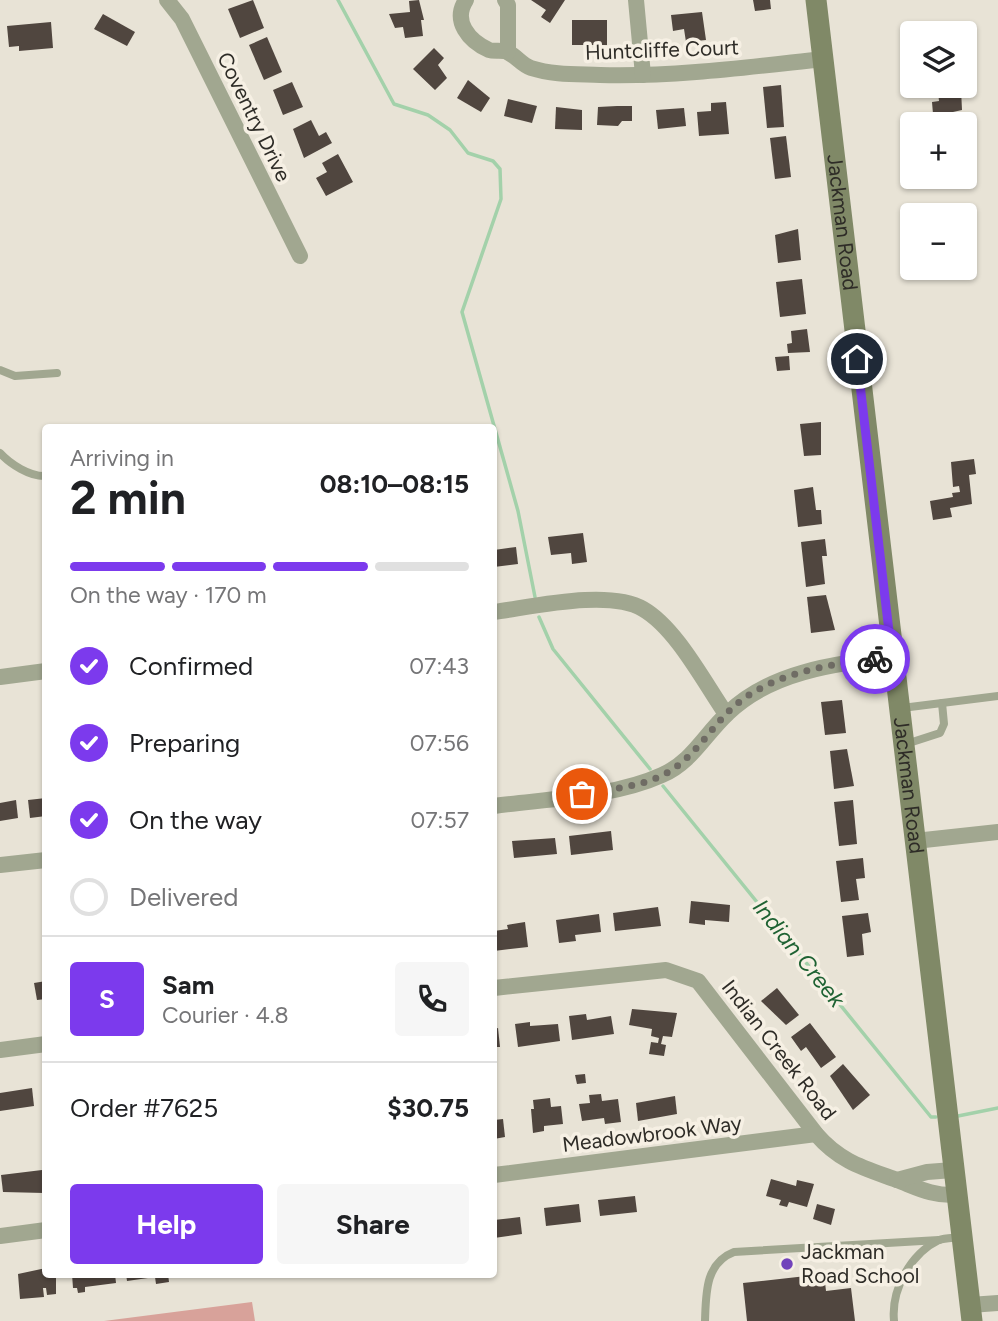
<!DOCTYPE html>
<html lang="en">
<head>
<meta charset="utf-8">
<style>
	:root { --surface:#fff; --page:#f6f6f6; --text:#202124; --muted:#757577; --line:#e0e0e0; --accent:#7c3aed }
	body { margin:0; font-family:Figtree,sans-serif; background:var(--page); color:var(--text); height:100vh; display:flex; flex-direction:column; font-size:26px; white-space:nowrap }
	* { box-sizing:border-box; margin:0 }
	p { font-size:23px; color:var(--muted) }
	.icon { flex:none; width:38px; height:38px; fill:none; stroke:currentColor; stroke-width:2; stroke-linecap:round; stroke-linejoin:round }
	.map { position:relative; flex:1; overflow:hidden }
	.sheet { position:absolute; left:42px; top:424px; width:455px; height:854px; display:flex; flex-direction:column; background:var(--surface); border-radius:7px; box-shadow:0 2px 5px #0004 }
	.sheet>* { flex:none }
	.fabs { position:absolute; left:900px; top:21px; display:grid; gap:14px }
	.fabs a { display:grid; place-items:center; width:77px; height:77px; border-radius:7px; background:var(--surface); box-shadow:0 2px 5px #0004; font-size:35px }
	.pin { position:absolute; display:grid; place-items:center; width:60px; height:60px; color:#fff; margin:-30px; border:4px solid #fff; border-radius:50%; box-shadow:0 2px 7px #0007 }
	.courier { position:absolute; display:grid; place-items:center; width:70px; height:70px; margin:-35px; border:5px solid #7c3aed; border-radius:50%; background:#fff; color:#222; box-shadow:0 2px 9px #0007 }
	.headline em { font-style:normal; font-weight:700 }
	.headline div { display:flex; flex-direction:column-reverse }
	.headline { display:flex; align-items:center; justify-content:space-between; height:119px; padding:0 28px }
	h1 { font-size:46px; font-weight:700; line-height:52px }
	.bar { display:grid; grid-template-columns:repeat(4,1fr); gap:10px 7px; align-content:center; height:84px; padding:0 28px }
	.bar i { height:9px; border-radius:5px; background:var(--line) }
	.bar .selected { background:var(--accent) }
	.bar p { grid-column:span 4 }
	.line { display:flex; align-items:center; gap:18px; padding:0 28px; border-top:2px solid var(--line) }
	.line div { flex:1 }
	.round { display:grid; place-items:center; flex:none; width:74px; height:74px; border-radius:7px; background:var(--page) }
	ol { padding:0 28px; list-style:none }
	li { display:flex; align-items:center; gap:21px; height:77px }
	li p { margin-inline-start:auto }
	li .icon { padding:7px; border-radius:50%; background:var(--accent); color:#fff; stroke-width:4 }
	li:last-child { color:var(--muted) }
	li i { width:38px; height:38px; border:4px solid var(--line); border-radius:50% }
	.button { display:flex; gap:14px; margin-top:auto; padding:14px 28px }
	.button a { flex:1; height:80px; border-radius:7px; background:var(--accent); color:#fff; font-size:28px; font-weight:700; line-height:80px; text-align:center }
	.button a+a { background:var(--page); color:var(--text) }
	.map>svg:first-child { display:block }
	.green { fill:#d8a29a }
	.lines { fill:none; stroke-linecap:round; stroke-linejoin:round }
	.stream { stroke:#a3d1aa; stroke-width:3.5 }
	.building { fill:#50463f }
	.lane { stroke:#a1a790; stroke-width:8 }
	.street { stroke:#a1a790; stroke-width:16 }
	.secondary { stroke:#808967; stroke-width:21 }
	.done { stroke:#6f6c64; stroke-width:7; stroke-dasharray:0 12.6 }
	.route { stroke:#7c3aed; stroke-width:9 }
	.poi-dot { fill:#7243bb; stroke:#f6f0e4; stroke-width:2.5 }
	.labels { text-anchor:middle; stroke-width:7; stroke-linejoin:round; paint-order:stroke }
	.street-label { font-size:21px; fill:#2e2c27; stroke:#f6f0e4 }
	.poi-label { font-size:21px; fill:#2e2c27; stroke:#f6f0e4; text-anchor:start }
	.water-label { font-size:23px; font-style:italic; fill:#1e6232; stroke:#f6f0e4 }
</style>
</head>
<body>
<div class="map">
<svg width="998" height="1321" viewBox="0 0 998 1321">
	<rect width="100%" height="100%" fill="#e8e3d6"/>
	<!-- green -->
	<path class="green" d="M252 1302 255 1321H104Z"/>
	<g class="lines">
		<!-- stream -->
		<g class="stream">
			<path d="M338 0 394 104 428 115 450 130 468 153 493 161 500 169 501 199 462 312 518 511 535 597"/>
			<path d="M539 617 553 649 650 769"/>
			<path d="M663 786 931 1117H936"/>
			<path d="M958 1116 998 1108"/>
		</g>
	</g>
	<!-- building -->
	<g class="building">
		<path d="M253 0 264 28 240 38 228 9Z"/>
		<path d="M419 0 424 20H421L423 36 405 38 403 27 395 28 389 14 410 12 409 1Z"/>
		<path d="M531 0H565L550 23 541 17 546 10Z"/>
		<path d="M753 0H770L771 9 755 11Z"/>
		<path d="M702 12 706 40 686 42 684 29 673 31 671 15Z"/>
		<path d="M103 14 135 32 127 46 94 29Z"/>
		<rect x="572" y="20" width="35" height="25"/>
		<path d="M51 22 53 48 19 51V46L9 47 7 26Z"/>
		<path d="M267 37 282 72 264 80 249 45Z"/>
		<path d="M434 48 444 58 438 65 447 78 435 90 413 69Z"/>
		<path d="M468 80 490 98 481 112 457 98Z"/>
		<path d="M292 82 303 107 283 115 273 90Z"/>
		<path d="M781 85 784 127 767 128 763 87Z"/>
		<path d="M925 86H964L961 89 962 110 953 112V115L933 114 932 102 939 101 938 92 926 93Z"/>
		<path d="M508 99 537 106 532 123 504 116Z"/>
		<path d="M726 102 729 134 699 136 697 112 711 111V103Z"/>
		<path d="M617 106H632V121H622L618 126 597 125 598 107Z"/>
		<path d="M556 107 582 110V130L555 129Z"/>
		<path d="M684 108 686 126 658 129 656 110Z"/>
		<path d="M311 120 319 136 326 132 332 143 304 158 293 129Z"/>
		<path d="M786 136 791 177 775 179 770 138Z"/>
		<path d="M338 154 353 182 326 196 316 178 327 172 322 163Z"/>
		<path d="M798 229 801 260 778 263 775 235Z"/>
		<path d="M802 279 806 314 780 317 776 282Z"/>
		<path d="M807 329 810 352 788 353 787 344 792 343 791 331Z"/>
		<path d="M789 356 790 370 777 371 775 357Z"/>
		<path d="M821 422V455L804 456 800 424Z"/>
		<path d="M974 459 976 474 969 475 972 504 950 508 952 517 933 520 930 501 953 497 952 493 960 492 959 486 953 487 951 462Z"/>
		<path d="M813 487 816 510H821L822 524 798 527 794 490Z"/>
		<path d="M583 533 587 562 572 564 571 553 551 555 548 537Z"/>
		<path d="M825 539 827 556H822L825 584 806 587 801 542Z"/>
		<path d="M516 547 518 564 494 567V550Z"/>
		<path d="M826 595 835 630 811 633 807 597Z"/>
		<path d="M842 700 846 733 825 735 821 702Z"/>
		<path d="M847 749 854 786 834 789 830 751Z"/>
		<path d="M46 798V816L30 818 28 800Z"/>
		<path d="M16 800 18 818 0 821V803Z"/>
		<path d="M853 800 857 844 839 846 834 802Z"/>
		<path d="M611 831 613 850 571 855 569 836Z"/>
		<path d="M555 838 557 854 514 858 512 841Z"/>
		<path d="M863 858 865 878 856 879 859 900 841 902 836 861Z"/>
		<path d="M691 901 730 905 729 922 705 920V925L689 923Z"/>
		<path d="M658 907 661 926 615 931 613 913Z"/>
		<path d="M868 913 871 932 862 934 864 955 847 957 842 916Z"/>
		<path d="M599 914 601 932 575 935 576 941 559 943 556 920Z"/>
		<path d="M525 922 528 947 494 951V931L508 929 507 925Z"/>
		<path d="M46 981V999L37 1000 34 983Z"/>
		<path d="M777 988 799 1015 786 1025 761 1001Z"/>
		<path d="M632 1009 677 1013 672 1037 663 1036 661 1044 666 1045 664 1056 649 1054 651 1042 658 1043 659 1038 651 1036 652 1029 629 1025Z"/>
		<path d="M586 1014 587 1020 611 1016 614 1034 572 1040 569 1016Z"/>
		<path d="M530 1022V1026L558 1024 560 1041 518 1047 515 1024Z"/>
		<path d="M810 1023 836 1057 821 1068 806 1047 801 1051 791 1037Z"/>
		<path d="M498 1028 500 1047H494V1029Z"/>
		<path d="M843 1064 870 1095 853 1110 830 1076Z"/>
		<path d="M585 1074 586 1083 577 1084 575 1075Z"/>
		<path d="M32 1088 34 1106 0 1111V1093Z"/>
		<path d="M601 1094 602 1101 618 1099 621 1122 605 1124 604 1118 582 1121 579 1104 590 1103 589 1095Z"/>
		<path d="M675 1096 677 1114 638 1121 636 1103Z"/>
		<path d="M550 1098 551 1107 561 1106 563 1124 544 1126V1131L533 1133 531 1109H534L533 1100Z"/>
		<path d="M503 1119 505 1137 494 1139V1120Z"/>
		<path d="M42 1170 44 1193 3 1192 1 1175Z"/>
		<path d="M771 1179 796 1186 797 1180 814 1184 807 1207 789 1202 787 1207 779 1205 781 1200 766 1196Z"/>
		<path d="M635 1196 637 1212 600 1216 598 1200Z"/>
		<path d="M579 1204 581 1222 546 1226 544 1208Z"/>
		<path d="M817 1204 835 1209 831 1225 813 1219Z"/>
		<path d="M520 1217 522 1234 494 1238V1220Z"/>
		<path d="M46 1268V1274H56V1294L47 1295 46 1288H43L44 1297 20 1299 18 1274Z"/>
		<path d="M72 1274H115L116 1283 85 1287V1292L78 1293 77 1288H73Z"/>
		<path d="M126 1274H168L169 1282 156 1284 155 1277 127 1281Z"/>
		<path d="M824 1274 826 1291 851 1288 855 1321H747L743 1283Z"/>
	</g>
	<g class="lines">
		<!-- lane -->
		<g class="lane">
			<path d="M0 370 15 376 57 373"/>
			<path d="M0 453C10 464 30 477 46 476"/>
			<path d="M902 708 998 696"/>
			<path d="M906 744 940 733 944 724 942 703"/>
			<path d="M705 1321C706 1294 705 1263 734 1252L939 1240"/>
			<path d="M894 1321C891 1290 910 1254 939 1240 945 1238 955 1238 961 1237"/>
		</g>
		<!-- street -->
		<g class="street">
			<path d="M167 0 182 19 300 256"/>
			<path d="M466 0C452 21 469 41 489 50 495 52 504 49 509 53 517 57 522 65 531 68 553 75 577 74 600 75 675 77 749 67 823 59"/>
			<path d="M505 0 508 5V52"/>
			<path d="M636 0 643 75"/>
			<path d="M494 612C532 607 609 589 643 609 676 628 704 682 726 714"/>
			<path d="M0 677 46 671"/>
			<path d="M494 806C546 799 614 797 662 775 692 762 705 734 728 713 772 671 835 664 892 657"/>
			<path d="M915 841 998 832"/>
			<path d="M0 865 46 860"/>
			<path d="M494 988 666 970 698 981 816 1134C840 1162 864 1168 897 1180 918 1188 932 1196 956 1195"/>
			<path d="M0 1050 46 1044"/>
			<path d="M494 1175 816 1134"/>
			<path d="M897 1180 927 1172 953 1170"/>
			<path d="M0 1236 46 1230"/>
			<path d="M970 1305 998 1303"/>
		</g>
		<!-- secondary -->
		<path class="secondary" id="s1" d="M816 0 972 1321"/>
	</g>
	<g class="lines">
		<!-- done -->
		<path class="done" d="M582 794C609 789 641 787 665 774 692 759 706 735 726 714 763 675 824 665 875 659"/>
		<!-- route -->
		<path class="route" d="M857 359 892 657 875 659"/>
	</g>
	<!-- markers -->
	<circle class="poi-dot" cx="787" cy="1264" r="7"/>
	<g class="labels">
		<!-- street labels -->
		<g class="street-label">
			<text transform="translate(662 50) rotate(-2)" y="7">Huntcliffe Court</text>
			<text transform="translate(254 117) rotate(64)" y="7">Coventry Drive</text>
			<text dy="7" stroke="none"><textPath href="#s1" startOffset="224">Jackman Road</textPath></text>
			<text dy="7" stroke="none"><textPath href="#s1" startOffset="791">Jackman Road</textPath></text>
			<text transform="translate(779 1050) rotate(52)" y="7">Indian Creek Road</text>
			<text transform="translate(652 1134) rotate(-7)" y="7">Meadowbrook Way</text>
		</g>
		<!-- poi labels -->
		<g class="poi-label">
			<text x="801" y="1259">Jackman<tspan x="801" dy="24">Road School</tspan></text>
		</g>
		<!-- water labels -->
		<g class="water-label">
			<text transform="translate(799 953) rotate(51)" y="8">Indian Creek</text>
		</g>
	</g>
</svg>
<div class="fabs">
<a><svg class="icon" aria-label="layers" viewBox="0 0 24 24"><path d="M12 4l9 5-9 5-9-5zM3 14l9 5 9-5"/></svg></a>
<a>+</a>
<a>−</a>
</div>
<div class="pin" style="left:582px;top:794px;background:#ea580c"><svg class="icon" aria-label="bag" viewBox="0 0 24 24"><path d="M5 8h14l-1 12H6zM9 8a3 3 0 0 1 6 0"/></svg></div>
<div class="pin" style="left:857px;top:359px;background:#1f2937"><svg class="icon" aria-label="home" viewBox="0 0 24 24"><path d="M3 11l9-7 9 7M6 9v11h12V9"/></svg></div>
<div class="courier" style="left:875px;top:659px"><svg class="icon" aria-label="bike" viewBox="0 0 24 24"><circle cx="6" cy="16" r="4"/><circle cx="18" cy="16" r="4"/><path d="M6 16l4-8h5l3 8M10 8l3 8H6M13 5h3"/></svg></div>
<section class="sheet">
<div class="headline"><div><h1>2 min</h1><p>Arriving in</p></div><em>08:10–08:15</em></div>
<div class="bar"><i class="selected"></i><i class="selected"></i><i class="selected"></i><i></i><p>On the way · 170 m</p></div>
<ol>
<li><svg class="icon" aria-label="check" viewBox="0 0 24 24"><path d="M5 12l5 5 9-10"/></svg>Confirmed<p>07:43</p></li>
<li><svg class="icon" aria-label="check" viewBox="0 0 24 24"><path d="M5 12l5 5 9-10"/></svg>Preparing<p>07:56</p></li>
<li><svg class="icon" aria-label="check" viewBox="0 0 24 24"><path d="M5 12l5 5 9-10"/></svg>On the way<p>07:57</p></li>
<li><i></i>Delivered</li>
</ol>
<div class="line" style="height:126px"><b class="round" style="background:var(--accent);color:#fff">S</b><div><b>Sam</b><p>Courier · 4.8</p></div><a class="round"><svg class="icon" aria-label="phone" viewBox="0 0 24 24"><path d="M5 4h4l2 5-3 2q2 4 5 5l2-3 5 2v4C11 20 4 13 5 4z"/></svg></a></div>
<div class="line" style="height:91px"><div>Order #7625</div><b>$30.75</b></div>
<div class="button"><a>Help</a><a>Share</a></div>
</section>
</div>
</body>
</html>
